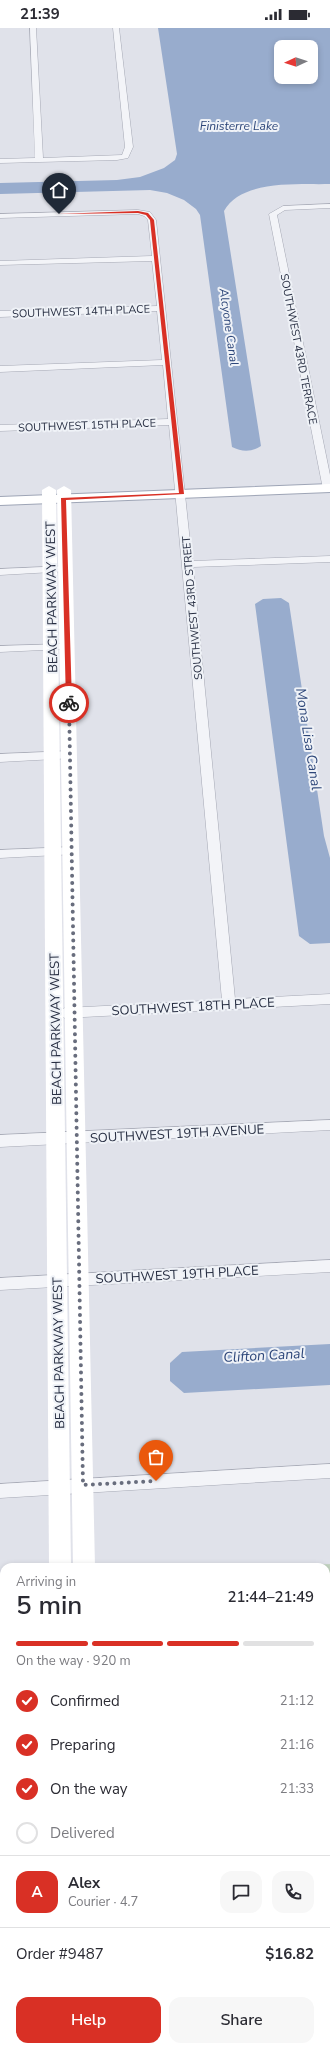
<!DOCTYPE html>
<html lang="en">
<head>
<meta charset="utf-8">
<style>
	:root { --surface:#fff; --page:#f7f7f7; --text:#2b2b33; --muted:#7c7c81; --line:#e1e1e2; --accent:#d93025 }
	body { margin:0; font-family:"Nunito Sans",sans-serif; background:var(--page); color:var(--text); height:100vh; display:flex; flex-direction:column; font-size:15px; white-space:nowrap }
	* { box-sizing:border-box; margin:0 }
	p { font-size:13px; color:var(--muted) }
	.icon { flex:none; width:22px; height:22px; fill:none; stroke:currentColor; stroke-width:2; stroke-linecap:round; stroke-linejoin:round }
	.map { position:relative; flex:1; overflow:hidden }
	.side { position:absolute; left:0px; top:1535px; width:330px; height:488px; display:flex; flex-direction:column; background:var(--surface); border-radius:12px 12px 0 0; box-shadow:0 2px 6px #0003 }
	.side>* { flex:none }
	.needle { width:26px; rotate:267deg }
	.fabs { position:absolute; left:274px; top:12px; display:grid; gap:8px }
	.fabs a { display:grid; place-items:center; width:44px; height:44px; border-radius:8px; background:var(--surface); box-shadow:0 2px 6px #0003; font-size:20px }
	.pin { position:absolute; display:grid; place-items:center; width:34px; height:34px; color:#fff; margin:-41px -17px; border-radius:50% 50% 50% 0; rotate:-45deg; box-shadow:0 0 4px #0007 }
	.pin .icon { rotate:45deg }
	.courier { position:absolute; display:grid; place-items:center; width:40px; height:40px; margin:-20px; border:3px solid #d93025; border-radius:50%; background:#fff; color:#222; box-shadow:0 1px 5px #0007 }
	.head em { font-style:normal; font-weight:600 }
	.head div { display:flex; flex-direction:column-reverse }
	.head { display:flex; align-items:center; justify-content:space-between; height:68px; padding:0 16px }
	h1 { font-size:26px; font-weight:600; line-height:30px }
	.bar { display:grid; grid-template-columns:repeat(4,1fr); gap:6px 4px; align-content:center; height:48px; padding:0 16px }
	.bar i { height:5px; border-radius:3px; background:var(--line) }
	.bar .current { background:var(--accent) }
	.bar p { grid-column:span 4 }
	.line { display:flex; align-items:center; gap:10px; padding:0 16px; border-top:1px solid var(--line) }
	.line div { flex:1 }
	.round { display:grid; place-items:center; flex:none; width:42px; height:42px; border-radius:12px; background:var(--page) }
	ol { padding:0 16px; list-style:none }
	li { display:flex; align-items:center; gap:12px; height:44px }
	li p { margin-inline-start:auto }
	li .icon { padding:4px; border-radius:50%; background:var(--accent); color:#fff; stroke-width:4 }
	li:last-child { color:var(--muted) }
	li i { width:22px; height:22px; border:2px solid var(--line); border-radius:50% }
	.cta { display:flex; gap:8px; margin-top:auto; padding:8px 16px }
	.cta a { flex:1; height:46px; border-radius:12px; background:var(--accent); color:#fff; font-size:16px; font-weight:600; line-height:46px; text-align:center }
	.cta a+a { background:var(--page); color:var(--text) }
	.status { display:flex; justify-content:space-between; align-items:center; height:28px; padding:0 20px; background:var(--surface); direction:ltr }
	.status svg { height:11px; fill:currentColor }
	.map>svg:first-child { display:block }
	.green { fill:#c3d4c0 }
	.water { fill:#98accd; fill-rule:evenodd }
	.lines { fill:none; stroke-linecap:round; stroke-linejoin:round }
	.street-casing { stroke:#a5a8b4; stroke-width:1 }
	.primary-casing { stroke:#9ea5b6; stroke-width:2 }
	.street { fill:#f3f4f8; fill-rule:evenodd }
	.secondary { fill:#fff; fill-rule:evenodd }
	.primary { fill:#fff; fill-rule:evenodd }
	.route { fill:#d93025 }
	.done { stroke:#686d7d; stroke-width:4; stroke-dasharray:0 7.2 }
	.labels { text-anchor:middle; stroke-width:4; stroke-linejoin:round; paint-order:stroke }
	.far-street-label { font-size:11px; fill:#272e42; stroke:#eff2f7 }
	.far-water-label { font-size:12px; font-style:italic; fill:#2e477a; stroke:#eff2f7 }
	.street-label { font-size:13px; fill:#272e42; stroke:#eff2f7 }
	.water-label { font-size:14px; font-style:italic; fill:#2e477a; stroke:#eff2f7 }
</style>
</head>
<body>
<div class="status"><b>21:39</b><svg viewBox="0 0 49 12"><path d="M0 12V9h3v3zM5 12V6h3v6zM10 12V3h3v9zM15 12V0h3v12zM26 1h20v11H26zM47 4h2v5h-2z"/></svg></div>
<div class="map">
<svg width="330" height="2023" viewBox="0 0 330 2023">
	<rect width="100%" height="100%" fill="#e0e2ea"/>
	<!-- green -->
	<g class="green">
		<path d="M330 1536V1840H326V1539H277Z"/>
		<path d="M326 1902H330V2023H107V2019H326Z"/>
	</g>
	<!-- water -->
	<g class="water">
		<path d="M158 0H330V156C299 157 241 151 224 183L261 418C252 424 242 424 232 419L200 187 196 181 184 172 167 165 150 162 0 166V155L117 152 140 149 164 140 175 132 177 126ZM281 19H311V49H281Z"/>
		<path d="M281 570 289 575 324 808 330 830V915L310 916 299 908 255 576 263 571Z"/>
		<path d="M330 1316V1357L184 1365 170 1353V1335L182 1324Z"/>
	</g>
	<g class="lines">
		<!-- street casing -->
		<g class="street-casing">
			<g id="street">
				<path d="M30 0H36L43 130 122 127 125 119 113 0H119L133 119 128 130 117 132 0 135V131L35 130Z"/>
				<path d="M330 176V180L285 182 277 187 330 447V463L328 464 323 461 269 186 283 178Z"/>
				<path d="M138 182 150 184 156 192 192 533 330 528V534L193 539 235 971 330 966V976L65 990 60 988 59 985 60 982 65 980 222 972 169 397 0 403V397L168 391 163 337 0 344V338L162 332 157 283 0 289V283L157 278 152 233 0 237V233L152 228 148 192 144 188 138 186 0 190V186Z"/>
				<path d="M66 538 71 541 70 543 0 547V541Z"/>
				<path d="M60 616 64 617 65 619 64 621 0 624V618Z"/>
				<path d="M70 723 76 727 74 730 0 734V726Z"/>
				<path d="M72 819 78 823 76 826 0 830V822Z"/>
				<path d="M330 1092V1102L0 1119V1107Z"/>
				<path d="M330 1232V1244L0 1262V1250Z"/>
				<path d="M330 1436V1450L0 1470V1456Z"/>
			</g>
		</g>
		<!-- primary casing -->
		<g class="primary-casing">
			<path id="primary" d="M330 456V464L0 477V469Z"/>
		</g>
		<!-- street -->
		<use href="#street" class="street"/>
		<!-- secondary -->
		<g class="secondary">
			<path d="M49 458 56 462 71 1539H49L42 462Z"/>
			<path d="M64 458 71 462 95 1539H73L57 462Z"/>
			<rect x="326" y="1842" width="4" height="26"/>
			<path d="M4 1864V1890L0 1891V1865Z"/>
			<rect x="326" y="1873" width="4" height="26"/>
			<rect x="0" y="1895" width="4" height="26"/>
			<rect x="52" y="2019" width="26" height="4"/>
			<path d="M80 2019H106L107 2023H81Z"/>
		</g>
		<!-- primary -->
		<use href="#primary" class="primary"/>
	</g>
	<!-- route -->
	<path class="route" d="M138 183 148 185 154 192 184 466 66 472 72 675 69 677 66 675 61 470 179 465 150 192 146 187 138 185 57 186Z"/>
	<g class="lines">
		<!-- done -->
		<path class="done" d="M69 675 83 1457 156 1453"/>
	</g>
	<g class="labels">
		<!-- far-street labels -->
		<g class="far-street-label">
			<text transform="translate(81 283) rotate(-2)" y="4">SOUTHWEST 14TH PLACE</text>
			<text transform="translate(299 321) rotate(79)" y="4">SOUTHWEST 43RD TERRACE</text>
			<text transform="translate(87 397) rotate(-2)" y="4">SOUTHWEST 15TH PLACE</text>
			<text transform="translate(192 580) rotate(-95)" y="4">SOUTHWEST 43RD STREET</text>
		</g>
		<!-- far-water labels -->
		<g class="far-water-label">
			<text x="239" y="102">Finisterre Lake</text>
			<text transform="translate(229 299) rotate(82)" y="4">Alcyone Canal</text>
		</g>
		<!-- street labels -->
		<g class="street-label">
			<text transform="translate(51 569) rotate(-91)" y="5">BEACH PARKWAY WEST</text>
			<text transform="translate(193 978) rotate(-3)" y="5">SOUTHWEST 18TH PLACE</text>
			<text transform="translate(55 1001) rotate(-91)" y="5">BEACH PARKWAY WEST</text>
			<text transform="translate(177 1105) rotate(-3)" y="5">SOUTHWEST 19TH AVENUE</text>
			<text transform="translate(177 1246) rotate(-3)" y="5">SOUTHWEST 19TH PLACE</text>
			<text transform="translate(58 1325) rotate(-91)" y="5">BEACH PARKWAY WEST</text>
		</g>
		<!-- water labels -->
		<g class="water-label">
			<text transform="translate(309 711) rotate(81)" y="5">Mona Lisa Canal</text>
			<text transform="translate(264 1327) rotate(-3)" y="5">Clifton Canal</text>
		</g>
	</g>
</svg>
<div class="fabs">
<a><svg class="needle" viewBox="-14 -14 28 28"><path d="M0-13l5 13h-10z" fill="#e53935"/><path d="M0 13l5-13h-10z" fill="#7c7c81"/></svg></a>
</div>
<div class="pin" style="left:156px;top:1453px;background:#ea580c"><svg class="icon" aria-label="bag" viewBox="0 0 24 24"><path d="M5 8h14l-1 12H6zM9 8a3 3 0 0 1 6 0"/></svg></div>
<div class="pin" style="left:59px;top:186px;background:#1f2937"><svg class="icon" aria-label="home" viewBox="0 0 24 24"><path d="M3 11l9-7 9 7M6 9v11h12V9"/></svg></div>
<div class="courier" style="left:69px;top:675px"><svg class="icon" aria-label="bike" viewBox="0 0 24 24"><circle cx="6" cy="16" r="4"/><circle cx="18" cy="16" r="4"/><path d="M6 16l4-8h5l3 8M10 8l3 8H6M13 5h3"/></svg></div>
<section class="side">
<div class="head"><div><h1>5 min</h1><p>Arriving in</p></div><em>21:44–21:49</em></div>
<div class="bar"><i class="current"></i><i class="current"></i><i class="current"></i><i></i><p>On the way · 920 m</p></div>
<ol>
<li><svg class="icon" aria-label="check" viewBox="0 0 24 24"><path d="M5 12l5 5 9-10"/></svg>Confirmed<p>21:12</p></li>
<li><svg class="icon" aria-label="check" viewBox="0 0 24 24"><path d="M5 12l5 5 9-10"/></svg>Preparing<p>21:16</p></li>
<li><svg class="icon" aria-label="check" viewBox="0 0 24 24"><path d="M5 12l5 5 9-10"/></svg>On the way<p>21:33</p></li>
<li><i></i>Delivered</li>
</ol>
<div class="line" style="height:72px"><b class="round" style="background:var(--accent);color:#fff">A</b><div><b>Alex</b><p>Courier · 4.7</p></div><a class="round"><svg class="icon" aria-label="chat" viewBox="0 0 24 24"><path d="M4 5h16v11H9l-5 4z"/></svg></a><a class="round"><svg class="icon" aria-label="phone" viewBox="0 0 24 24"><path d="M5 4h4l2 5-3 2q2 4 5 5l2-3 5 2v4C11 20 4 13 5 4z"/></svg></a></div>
<div class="line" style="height:52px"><div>Order #9487</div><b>$16.82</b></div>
<div class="cta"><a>Help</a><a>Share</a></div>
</section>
</div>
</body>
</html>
